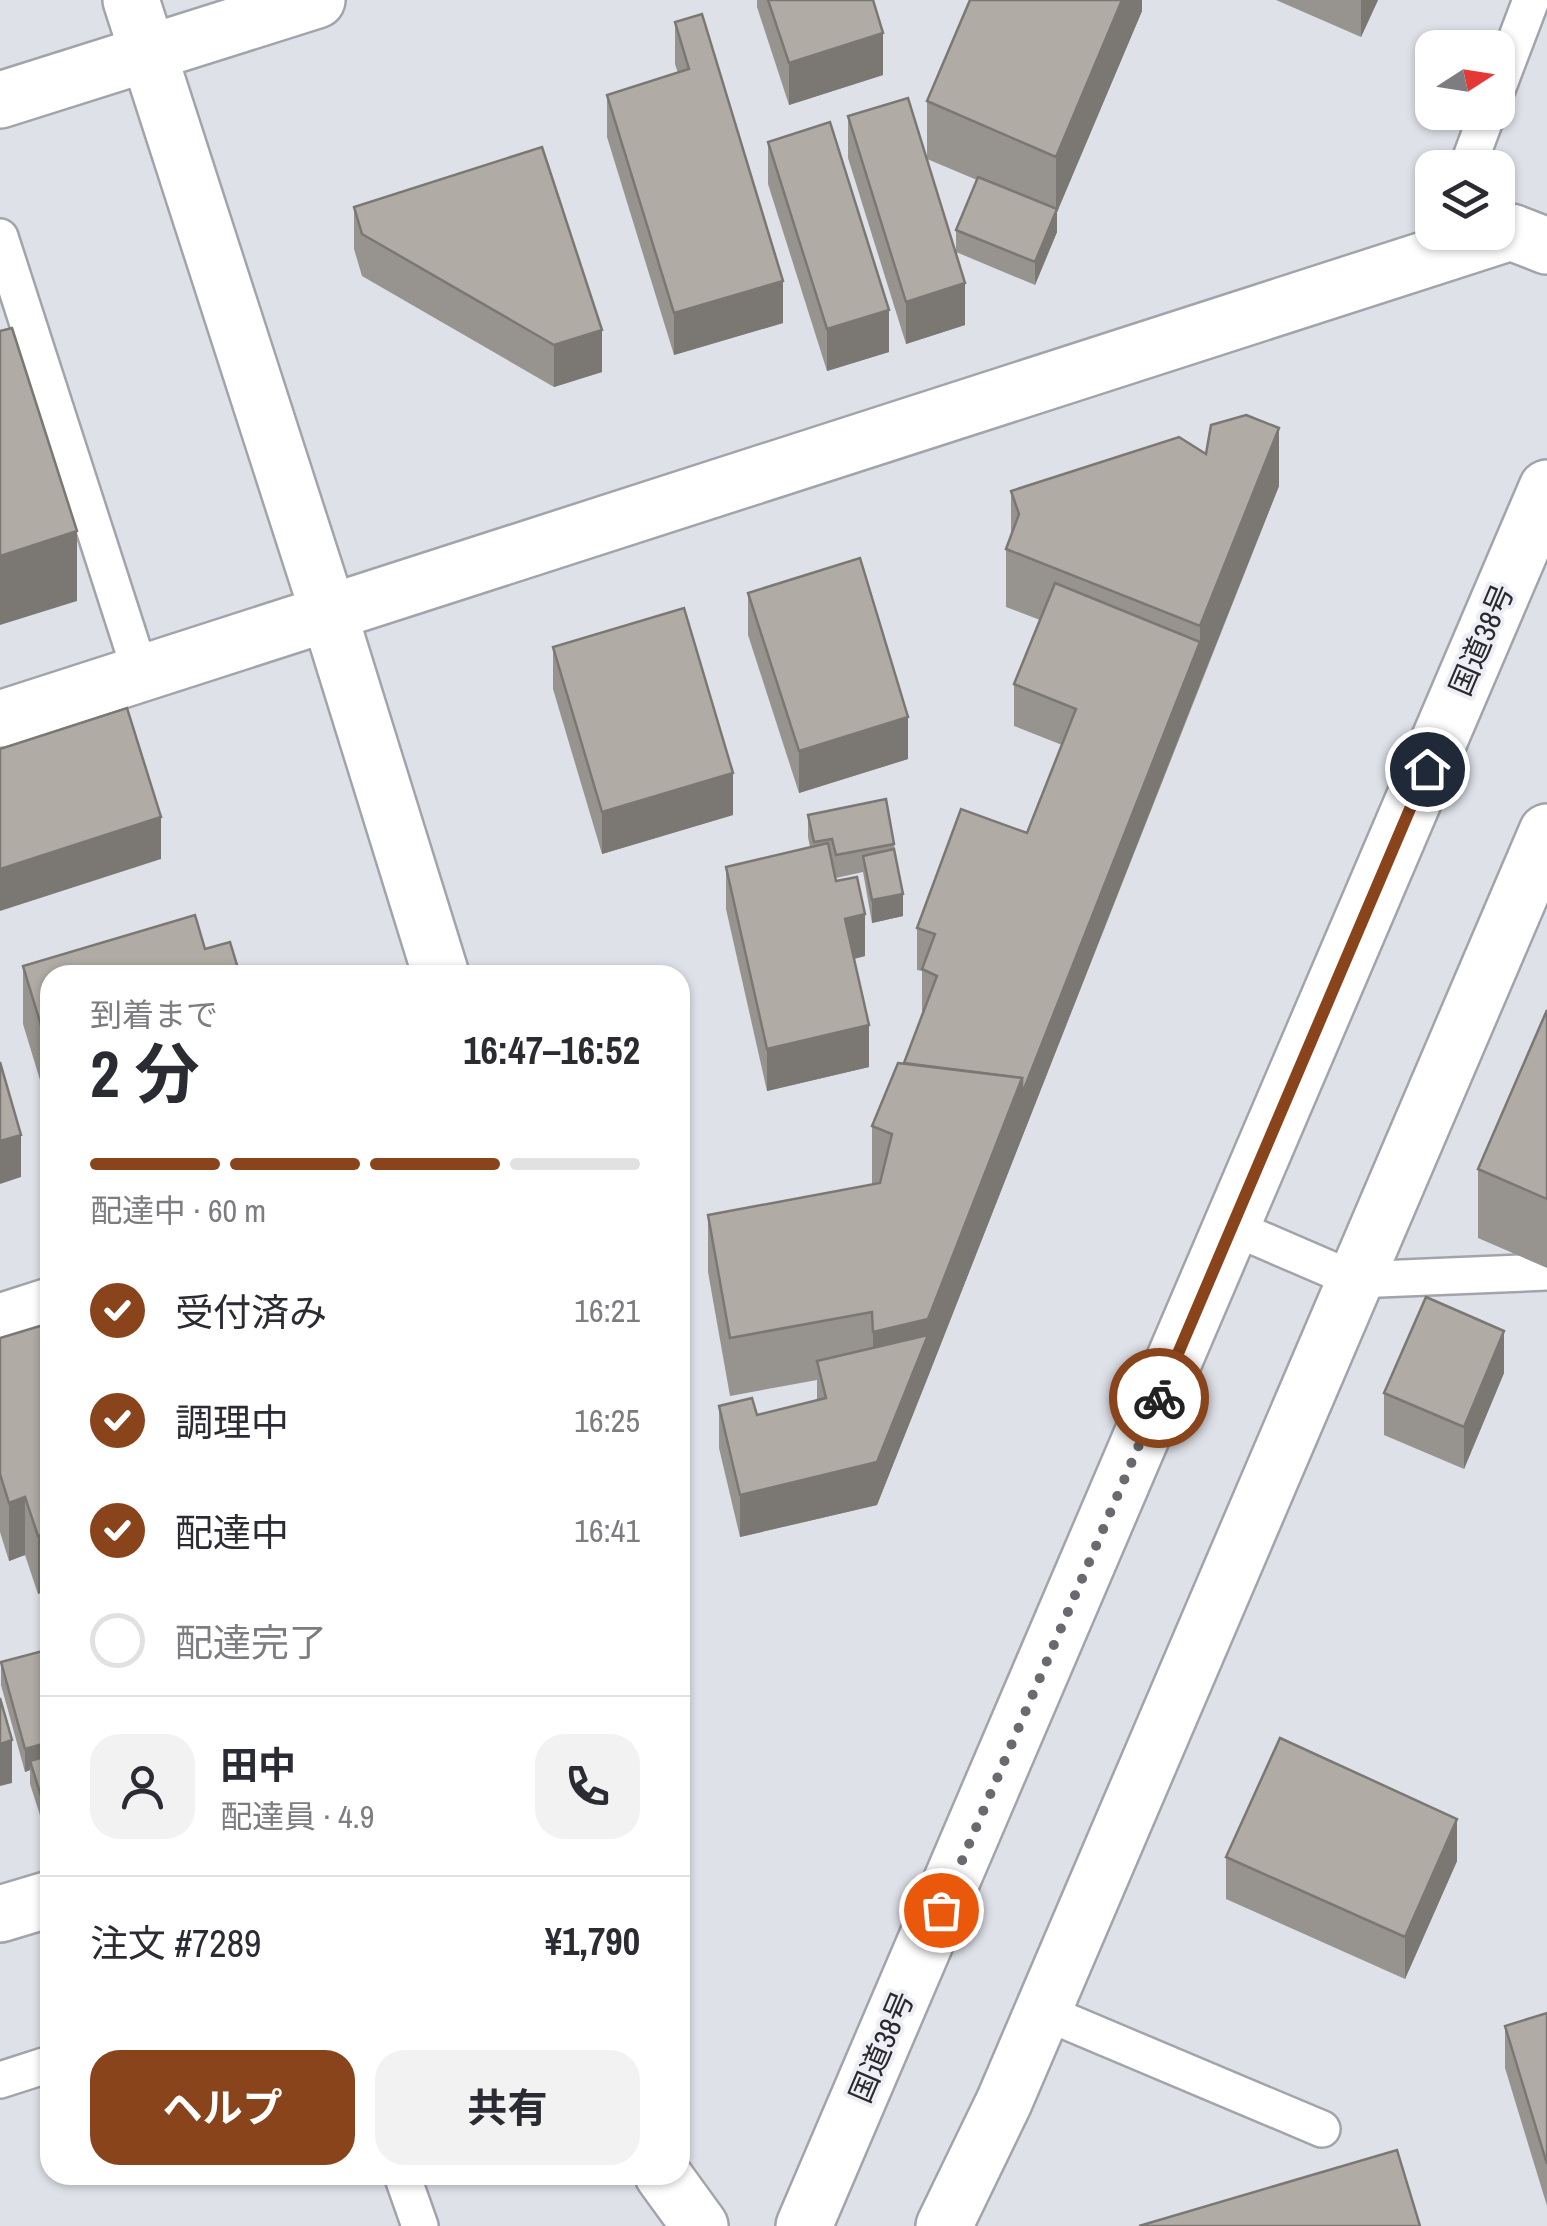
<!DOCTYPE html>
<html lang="ja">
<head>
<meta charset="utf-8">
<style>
	:root { --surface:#fff; --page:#f2f2f3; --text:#2b2b33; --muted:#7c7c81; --line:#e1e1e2; --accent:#89441b }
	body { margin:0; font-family:"Archivo Narrow","Noto Sans JP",sans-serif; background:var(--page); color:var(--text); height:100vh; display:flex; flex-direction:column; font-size:38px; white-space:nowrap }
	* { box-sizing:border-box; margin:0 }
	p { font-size:32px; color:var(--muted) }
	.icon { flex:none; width:55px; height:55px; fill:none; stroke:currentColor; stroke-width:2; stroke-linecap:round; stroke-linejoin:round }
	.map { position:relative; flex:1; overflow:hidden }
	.sheet { position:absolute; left:40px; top:965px; width:650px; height:1220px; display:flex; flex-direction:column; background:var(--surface); border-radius:30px; box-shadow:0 2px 8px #0004 }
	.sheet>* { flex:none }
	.needle { width:65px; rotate:78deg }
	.fabs { position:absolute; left:1415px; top:30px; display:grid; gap:20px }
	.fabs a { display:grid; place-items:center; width:100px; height:100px; border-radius:20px; background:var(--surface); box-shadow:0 2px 8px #0004; font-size:50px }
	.pin { position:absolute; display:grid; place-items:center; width:85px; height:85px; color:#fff; margin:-42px; border:5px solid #fff; border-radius:50%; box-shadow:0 2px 10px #0007 }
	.courier { position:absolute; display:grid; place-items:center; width:100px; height:100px; margin:-50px; border:8px solid #89441b; border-radius:50%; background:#fff; color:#222; box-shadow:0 2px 12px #0007 }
	.summary em { font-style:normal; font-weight:700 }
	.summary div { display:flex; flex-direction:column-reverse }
	.summary { display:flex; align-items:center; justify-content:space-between; height:170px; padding:0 50px }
	h1 { font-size:65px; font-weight:700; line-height:75px }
	.bar { display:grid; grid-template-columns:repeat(4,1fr); gap:15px 10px; align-content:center; height:120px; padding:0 50px }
	.bar i { height:12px; border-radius:8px; background:var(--line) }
	.bar .active { background:var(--accent) }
	.bar p { grid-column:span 4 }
	.line { display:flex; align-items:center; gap:25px; padding:0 50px; border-top:2px solid var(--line) }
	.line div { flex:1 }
	.round { display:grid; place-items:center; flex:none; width:105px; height:105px; border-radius:30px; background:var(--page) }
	ol { padding:0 50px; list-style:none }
	li { display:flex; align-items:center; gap:30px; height:110px }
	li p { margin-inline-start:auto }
	li .icon { padding:10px; border-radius:50%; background:var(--accent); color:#fff; stroke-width:4 }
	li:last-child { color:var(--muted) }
	li i { width:55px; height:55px; border:5px solid var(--line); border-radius:50% }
	.action { display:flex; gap:20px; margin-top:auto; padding:20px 50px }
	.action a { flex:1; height:115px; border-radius:30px; background:var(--accent); color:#fff; font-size:40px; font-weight:700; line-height:115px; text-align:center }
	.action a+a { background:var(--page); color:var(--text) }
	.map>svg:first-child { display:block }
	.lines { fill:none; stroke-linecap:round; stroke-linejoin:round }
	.service-casing { stroke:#a2a4ab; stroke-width:40 }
	.minor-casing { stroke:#a2a4ab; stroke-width:60 }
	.tertiary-casing { stroke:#a2a4ab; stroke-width:60 }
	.trunk-casing { stroke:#a2a4ab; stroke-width:60 }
	.service { stroke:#fff; stroke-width:35 }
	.minor { stroke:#fff; stroke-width:55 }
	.tertiary { stroke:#fff; stroke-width:55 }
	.trunk { stroke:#fff; stroke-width:55 }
	.wall { fill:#97938e }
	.shaded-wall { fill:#7b7874 }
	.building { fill:#b0aba5; stroke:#7b7874; stroke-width:2.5 }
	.done { stroke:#696a6f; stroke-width:10; stroke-dasharray:0 18 }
	.route { stroke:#89441b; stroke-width:12 }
	.labels { text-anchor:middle; stroke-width:8; stroke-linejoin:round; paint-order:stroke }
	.street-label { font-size:30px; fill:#2a2a2d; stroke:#edeef6 }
</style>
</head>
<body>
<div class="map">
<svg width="1547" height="2226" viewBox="0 0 1547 2226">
	<rect width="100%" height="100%" fill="#dfe1e9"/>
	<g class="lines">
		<!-- service casing -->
		<g class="service-casing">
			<g id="service">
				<path d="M1498 87 1531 0"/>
				<path d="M1467 168 1488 112"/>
				<path d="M0 237 141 674"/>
				<path d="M1232 1227 1355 1280 1547 1272"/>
				<path d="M1042 2011 1322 2129"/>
				<path d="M0 2080 50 2064"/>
				<path d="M402 2175 420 2226"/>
			</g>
		</g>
		<!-- minor casing -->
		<g class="minor-casing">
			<g id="minor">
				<path d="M0 100 317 0"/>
				<path d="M0 719 1511 232 1547 246"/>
				<path d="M0 1322 50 1306"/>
				<path d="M0 1914 50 1899"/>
			</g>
		</g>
		<!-- tertiary casing -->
		<g class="tertiary-casing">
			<g id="tertiary">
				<path d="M131 0 329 614 441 975"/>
				<path d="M663 2175 700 2226"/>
			</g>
		</g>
		<!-- trunk casing -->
		<g class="trunk-casing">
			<g id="trunk">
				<path d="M804 2226 1547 488"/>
				<path d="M944 2226 1004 2102 1547 832"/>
			</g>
		</g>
		<!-- service -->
		<use href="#service" class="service"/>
		<!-- minor -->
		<use href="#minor" class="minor"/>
		<!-- tertiary -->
		<use href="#tertiary" class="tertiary"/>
		<!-- trunk -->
		<use href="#trunk" class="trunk"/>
	</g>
	<!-- wall -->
	<g class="wall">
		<path d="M757 0H873L883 75 789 105 757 7Z"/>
		<path d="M1142 0V11L1057 212V232L1035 285 956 252V230L977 180 927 159V101Z"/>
		<path d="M1276 0H1378L1361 37Z"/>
		<path d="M675 22 783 323 674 355 607 137V95L678 73 675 64Z"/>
		<path d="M848 116 965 325 906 344 848 158Z"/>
		<path d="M768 142 889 352 827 371 768 184Z"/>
		<path d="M354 207 602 372 554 387 362 276 354 249Z"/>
		<path d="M1206 454 1279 486 877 1505 740 1537 719 1448V1406L757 1415 817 1401V1380L730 1396 708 1272V1215L872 1184V1126L904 1063 924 1012 922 1011V971L917 970V928L1027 833 1062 745 1014 726V684L1040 620 1006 607V549L1011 534V491Z"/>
		<path d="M748 593 908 759 799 793 748 635Z"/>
		<path d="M553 647 733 815 602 854 553 689Z"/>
		<path d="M808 815 894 844 903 916 872 923 863 872 836 878 865 956 854 959 869 1067 767 1091 726 909V867L810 847 808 837Z"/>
		<path d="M205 949 50 975V1113L23 1024V966Z"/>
		<path d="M1547 1010V1268L1478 1238V1169Z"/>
		<path d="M50 1323 38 1594 25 1555 9 1561 0 1532V1338Z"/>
		<path d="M1504 1373 1464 1469 1384 1435V1393Z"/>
		<path d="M50 1649V1836L47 1837 30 1784V1770L25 1772 1 1685V1662Z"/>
		<path d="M1226 1857 1457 1861 1405 1979 1226 1899Z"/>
		<path d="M1547 2013V2206L1505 2068V2026Z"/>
	</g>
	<!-- shaded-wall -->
	<g class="shaded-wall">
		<path d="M1122 0H1142V11L1057 212V232L1035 285V262L1056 211V157Z"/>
		<path d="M1361 0H1378L1361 37Z"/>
		<path d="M883 33V75L789 105V63Z"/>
		<path d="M783 281V323L674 355V313Z"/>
		<path d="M965 283V325L906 344V302Z"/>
		<path d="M889 310V352L827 371V329Z"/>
		<path d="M602 330V372L554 387V345Z"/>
		<path d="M1279 428V486L1200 684V626Z"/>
		<path d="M77 531V601L0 625V556Z"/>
		<path d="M1200 642V684L928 1377 877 1505 740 1537V1495L873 1390V1332L1022 1078Z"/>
		<path d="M908 717V759L799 793V751Z"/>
		<path d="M733 773V815L602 854V812Z"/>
		<path d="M161 817V859L0 911V869Z"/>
		<path d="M903 894V916L872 923V900Z"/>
		<path d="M865 914V956L845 961V919Z"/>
		<path d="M869 1025V1067L767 1091V1049Z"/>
		<path d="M21 1135V1177L0 1184V1141Z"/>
		<path d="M1504 1331V1373L1464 1469V1427Z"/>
		<path d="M25 1497V1555L9 1561V1503Z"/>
		<path d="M50 1532V1590L38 1594V1536Z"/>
		<path d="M12 1740V1783L0 1786V1744Z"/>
		<path d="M50 1742V1764L30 1761V1770L25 1772V1749Z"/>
		<path d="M50 1814V1836L47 1837V1815Z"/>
		<path d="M1457 1819V1861L1405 1979V1937Z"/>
	</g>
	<!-- building -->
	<g class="building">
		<path d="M768 0H873L883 33 789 63Z"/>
		<path d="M970 0H1122L1056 157 927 101Z"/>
		<path d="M702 14 783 281 674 313 607 95 689 69 675 22Z"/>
		<path d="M908 98 965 283 906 302 848 116Z"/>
		<path d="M830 122 889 310 827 329 768 142Z"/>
		<path d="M542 147 602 330 554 345 362 234 354 207Z"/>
		<path d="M978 177 1057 209 1035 262 956 230Z"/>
		<path d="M12 328 77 531 0 556V331Z"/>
		<path d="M1246 415 1279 428 1200 626 1006 549 1019 514 1011 491 1179 437 1206 454 1211 425Z"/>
		<path d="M860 558 908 717 799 751 748 593Z"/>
		<path d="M1055 583 1200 642 1022 1094V1078L904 1063 937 976 922 969 935 934 917 928 961 809 1027 833 1076 709 1014 684Z"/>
		<path d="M684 608 733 773 602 812 553 647Z"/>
		<path d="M127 708 161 817 0 869V749Z"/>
		<path d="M886 799 894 844 836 855 832 839 814 842 808 815Z"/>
		<path d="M828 843 836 881 857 877 865 914 845 919 869 1025 767 1049 726 867Z"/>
		<path d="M894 849 903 894 872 900 863 856Z"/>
		<path d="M195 915 205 949 230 942 240 975H50V1055L23 966Z"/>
		<path d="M1547 1010V1199L1478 1169Z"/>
		<path d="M0 1062 21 1135 0 1141Z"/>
		<path d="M898 1063 1022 1078 928 1319 873 1332 872 1312 730 1338 708 1215 880 1183 892 1134 872 1126Z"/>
		<path d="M1426 1297 1504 1331 1464 1427 1384 1393Z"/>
		<path d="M50 1323V1532L38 1536 25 1497 9 1503 0 1474V1338Z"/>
		<path d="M928 1335 877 1462 740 1495 719 1406 752 1398 757 1415 826 1398 817 1361Z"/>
		<path d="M50 1649V1742L25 1749 1 1662Z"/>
		<path d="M0 1698 12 1740 0 1744Z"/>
		<path d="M1280 1738 1457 1819 1405 1937 1226 1857Z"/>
		<path d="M50 1755V1814L47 1815 30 1761Z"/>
		<path d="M1547 2013V2164L1505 2026Z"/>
		<path d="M1397 2150 1420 2226H1139Z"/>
	</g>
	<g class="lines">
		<!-- done -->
		<path class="done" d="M941 1910 1159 1398"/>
		<!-- route -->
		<path class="route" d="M1159 1398 1427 769"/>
	</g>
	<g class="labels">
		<!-- street labels -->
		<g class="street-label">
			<text transform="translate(1482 640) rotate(-67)" y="10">国道38号</text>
			<text transform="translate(882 2047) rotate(-67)" y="10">国道38号</text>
		</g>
	</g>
</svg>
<div class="fabs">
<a><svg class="needle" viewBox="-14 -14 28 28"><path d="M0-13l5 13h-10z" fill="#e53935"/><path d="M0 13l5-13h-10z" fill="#7c7c81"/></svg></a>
<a><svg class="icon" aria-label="layers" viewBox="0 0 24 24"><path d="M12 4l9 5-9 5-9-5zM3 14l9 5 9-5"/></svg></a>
</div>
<div class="pin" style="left:941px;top:1910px;background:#ea580c"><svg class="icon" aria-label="bag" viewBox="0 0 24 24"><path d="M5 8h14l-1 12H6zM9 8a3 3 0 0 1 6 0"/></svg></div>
<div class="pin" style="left:1427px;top:769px;background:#1f2937"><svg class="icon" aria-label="home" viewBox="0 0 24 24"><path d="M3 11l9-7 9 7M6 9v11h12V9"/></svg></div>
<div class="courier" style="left:1159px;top:1398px"><svg class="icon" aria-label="bike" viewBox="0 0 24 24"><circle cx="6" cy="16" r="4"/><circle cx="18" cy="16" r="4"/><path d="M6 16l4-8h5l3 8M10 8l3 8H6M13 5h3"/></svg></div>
<section class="sheet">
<div class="summary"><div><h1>2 分</h1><p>到着まで</p></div><em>16:47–16:52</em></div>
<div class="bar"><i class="active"></i><i class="active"></i><i class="active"></i><i></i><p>配達中 · 60 m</p></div>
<ol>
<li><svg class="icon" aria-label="check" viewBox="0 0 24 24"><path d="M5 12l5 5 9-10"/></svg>受付済み<p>16:21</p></li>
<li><svg class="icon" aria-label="check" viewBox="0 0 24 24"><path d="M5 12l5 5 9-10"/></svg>調理中<p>16:25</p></li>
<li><svg class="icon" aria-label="check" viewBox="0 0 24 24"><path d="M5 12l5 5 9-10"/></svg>配達中<p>16:41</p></li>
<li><i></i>配達完了</li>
</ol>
<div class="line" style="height:180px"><a class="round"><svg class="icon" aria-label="person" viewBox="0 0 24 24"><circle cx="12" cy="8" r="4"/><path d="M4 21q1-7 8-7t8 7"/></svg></a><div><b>田中</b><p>配達員 · 4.9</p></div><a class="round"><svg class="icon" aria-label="phone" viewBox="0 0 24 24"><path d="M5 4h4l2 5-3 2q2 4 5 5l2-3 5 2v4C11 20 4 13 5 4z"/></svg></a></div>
<div class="line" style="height:130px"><div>注文 #7289</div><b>¥1,790</b></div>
<div class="action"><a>ヘルプ</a><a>共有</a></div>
</section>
</div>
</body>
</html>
